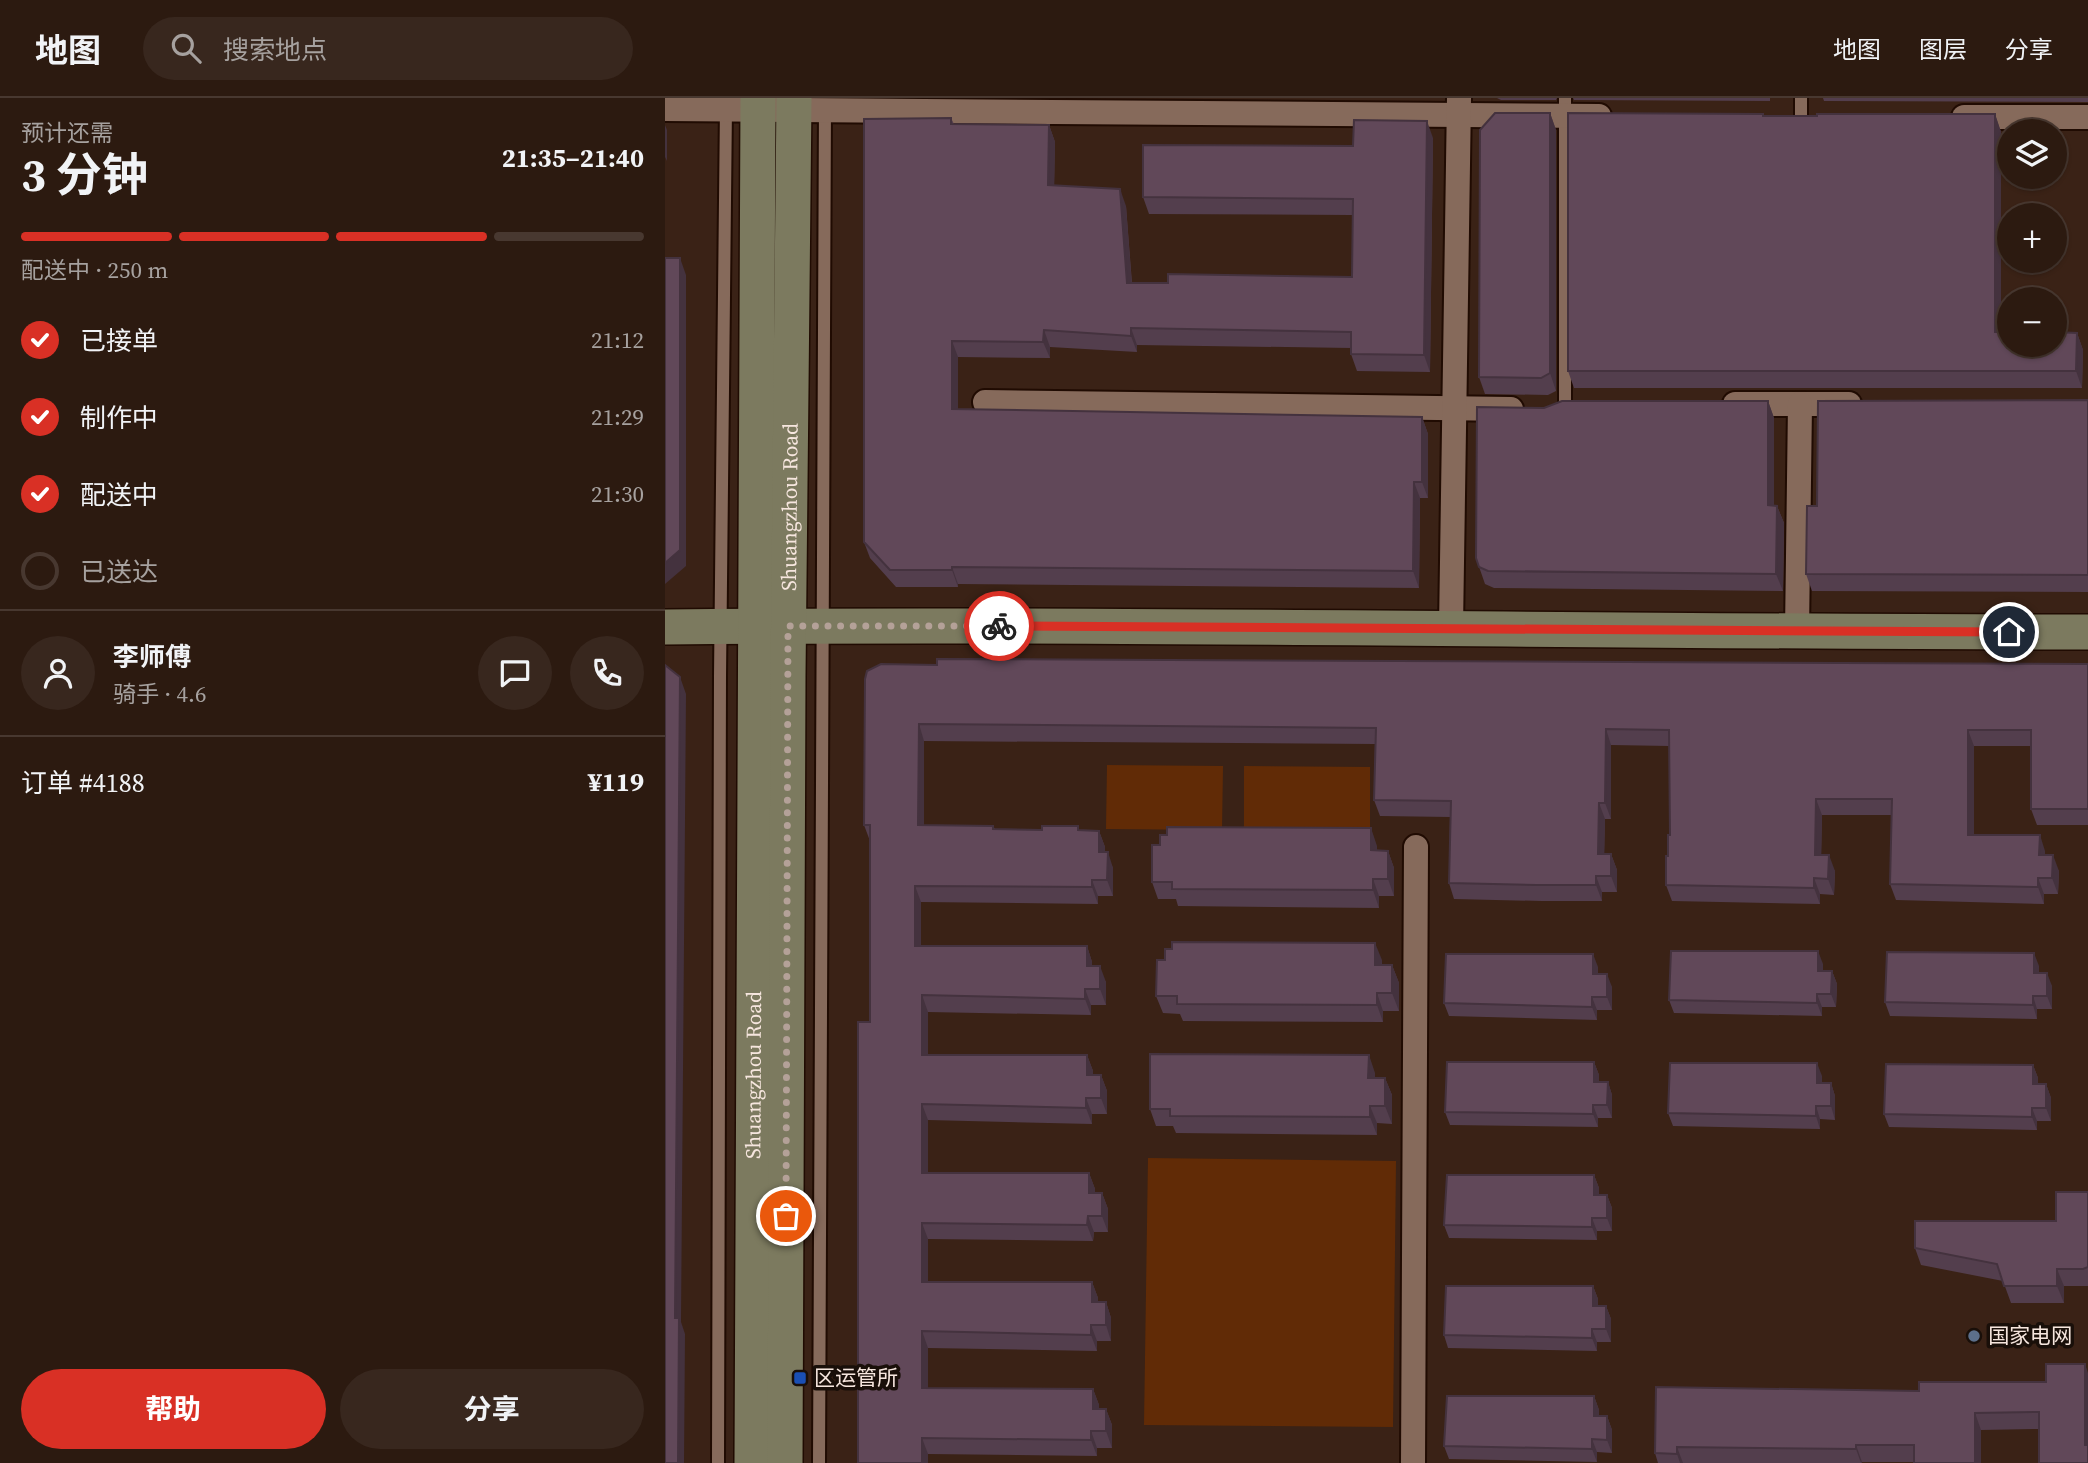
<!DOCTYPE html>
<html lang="zh">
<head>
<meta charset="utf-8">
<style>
	:root { --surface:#2c1a10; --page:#38271e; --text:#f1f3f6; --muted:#a6a19f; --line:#483830; --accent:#d93025 }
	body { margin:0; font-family:"Source Serif 4","Noto Sans SC",serif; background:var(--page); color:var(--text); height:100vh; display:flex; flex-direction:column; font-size:26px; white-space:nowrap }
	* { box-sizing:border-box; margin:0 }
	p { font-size:23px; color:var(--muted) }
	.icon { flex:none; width:38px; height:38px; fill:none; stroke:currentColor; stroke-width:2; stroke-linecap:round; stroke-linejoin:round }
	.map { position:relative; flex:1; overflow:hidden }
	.details { display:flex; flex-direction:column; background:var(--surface); width:665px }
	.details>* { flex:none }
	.fabs { position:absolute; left:1332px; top:21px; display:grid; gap:14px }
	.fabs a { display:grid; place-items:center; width:70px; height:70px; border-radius:50%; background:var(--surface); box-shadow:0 2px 5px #0004,0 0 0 2px var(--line); font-size:35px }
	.pin { position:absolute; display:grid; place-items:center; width:60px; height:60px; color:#fff; margin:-30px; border:4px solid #fff; border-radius:50%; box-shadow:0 2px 7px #0007 }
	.courier { position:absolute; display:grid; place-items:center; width:70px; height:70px; margin:-35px; border:5px solid #d93025; border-radius:50%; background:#fff; color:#222; box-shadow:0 2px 9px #0007 }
	.headline em { font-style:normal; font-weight:700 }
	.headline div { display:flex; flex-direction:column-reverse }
	.headline { display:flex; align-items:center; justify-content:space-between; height:119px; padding:0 21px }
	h1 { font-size:46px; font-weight:700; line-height:52px }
	.bar { display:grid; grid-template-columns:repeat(4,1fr); gap:10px 7px; align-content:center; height:84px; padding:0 21px }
	.bar i { height:9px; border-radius:5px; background:var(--line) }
	.bar .active { background:var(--accent) }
	.bar p { grid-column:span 4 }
	.line { display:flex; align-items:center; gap:18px; padding:0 21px; border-top:2px solid var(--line) }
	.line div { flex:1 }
	.round { display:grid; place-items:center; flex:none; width:74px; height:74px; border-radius:37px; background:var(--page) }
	ol { padding:0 21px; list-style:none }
	li { display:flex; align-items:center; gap:21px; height:77px }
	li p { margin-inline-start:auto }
	li .icon { padding:7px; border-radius:50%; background:var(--accent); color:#fff; stroke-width:4 }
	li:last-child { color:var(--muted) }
	li i { width:38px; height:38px; border:4px solid var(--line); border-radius:50% }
	.cta { display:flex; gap:14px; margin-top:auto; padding:14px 21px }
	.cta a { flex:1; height:80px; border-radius:42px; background:var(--accent); color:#fff; font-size:28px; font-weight:700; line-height:80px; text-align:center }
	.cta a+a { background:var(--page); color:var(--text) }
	header { display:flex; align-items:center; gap:42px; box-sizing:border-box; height:98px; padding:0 35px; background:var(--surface); border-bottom:2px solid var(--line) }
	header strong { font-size:33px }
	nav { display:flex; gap:38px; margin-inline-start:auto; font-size:24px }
	.search { width:490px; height:63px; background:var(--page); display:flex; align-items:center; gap:18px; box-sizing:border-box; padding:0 24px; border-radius:38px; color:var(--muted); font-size:26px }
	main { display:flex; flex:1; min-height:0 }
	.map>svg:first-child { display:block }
	.green { fill:#612b06 }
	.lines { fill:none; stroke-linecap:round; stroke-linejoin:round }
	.lane-casing { stroke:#200b02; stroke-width:16 }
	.street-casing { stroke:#200b02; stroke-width:28 }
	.secondary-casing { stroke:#200b02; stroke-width:38 }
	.lane { stroke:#866a5b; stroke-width:12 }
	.street { stroke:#866a5b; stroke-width:24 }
	.secondary { stroke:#7c7a5f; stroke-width:35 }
	.wall { fill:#533e4d }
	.shaded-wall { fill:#44323e }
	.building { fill:#614859; stroke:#44323e; stroke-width:2 }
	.done { stroke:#b4a198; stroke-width:7; stroke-dasharray:0 12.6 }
	.route { stroke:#d93025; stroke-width:9 }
	.service-dot { fill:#5c6f8a; stroke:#190f09; stroke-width:2.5 }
	.transit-dot { fill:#1a4fb4; stroke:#190f09; stroke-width:2.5 }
	.labels { text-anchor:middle; stroke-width:7; stroke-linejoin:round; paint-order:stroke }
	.street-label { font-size:21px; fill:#f6e6de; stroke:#190f09 }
	.poi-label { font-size:21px; fill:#f6e6de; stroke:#190f09; text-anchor:start }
</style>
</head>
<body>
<header>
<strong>地图</strong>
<div class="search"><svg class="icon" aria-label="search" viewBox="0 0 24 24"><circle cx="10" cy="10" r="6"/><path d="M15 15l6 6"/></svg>搜索地点</div>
<nav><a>地图</a><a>图层</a><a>分享</a></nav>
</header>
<main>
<section class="details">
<div class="headline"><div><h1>3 分钟</h1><p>预计还需</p></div><em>21:35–21:40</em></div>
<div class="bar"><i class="active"></i><i class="active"></i><i class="active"></i><i></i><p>配送中 · 250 m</p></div>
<ol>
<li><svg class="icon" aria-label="check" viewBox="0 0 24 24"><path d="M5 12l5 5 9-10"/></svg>已接单<p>21:12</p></li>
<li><svg class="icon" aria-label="check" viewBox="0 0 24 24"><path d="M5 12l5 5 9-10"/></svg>制作中<p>21:29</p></li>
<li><svg class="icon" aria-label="check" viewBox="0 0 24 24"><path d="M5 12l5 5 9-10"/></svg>配送中<p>21:30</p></li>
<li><i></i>已送达</li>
</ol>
<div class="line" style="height:126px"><a class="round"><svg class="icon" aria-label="person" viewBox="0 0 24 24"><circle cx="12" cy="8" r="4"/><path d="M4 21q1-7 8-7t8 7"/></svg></a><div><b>李师傅</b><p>骑手 · 4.6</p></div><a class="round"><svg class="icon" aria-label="chat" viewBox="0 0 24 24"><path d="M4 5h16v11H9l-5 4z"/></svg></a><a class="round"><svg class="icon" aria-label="phone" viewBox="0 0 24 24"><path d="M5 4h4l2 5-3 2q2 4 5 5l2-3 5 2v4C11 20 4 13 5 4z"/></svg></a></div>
<div class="line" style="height:91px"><div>订单 #4188</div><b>¥119</b></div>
<div class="cta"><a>帮助</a><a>分享</a></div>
</section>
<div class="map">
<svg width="1423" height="1365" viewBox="0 0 1423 1365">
	<rect width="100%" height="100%" fill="#3a2216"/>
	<!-- green -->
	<g class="green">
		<path d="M442 667 558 668 557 732 441 731Z"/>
		<path d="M579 668 705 669V734L579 733Z"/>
		<path d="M483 1060 731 1063 728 1329 479 1327Z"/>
	</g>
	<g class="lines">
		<!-- lane casing -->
		<g class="lane-casing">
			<g id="lane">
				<path d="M1136 18V0"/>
				<path d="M900 305V0"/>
				<path d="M53 1365 55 578 61 7"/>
				<path d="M154 1365 160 7"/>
			</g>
		</g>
		<!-- street casing -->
		<g class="street-casing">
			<g id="street">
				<path d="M0 11 934 18"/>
				<path d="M1299 19H1423"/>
				<path d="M320 304 846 311"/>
				<path d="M1070 306H1184"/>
				<path d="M786 530 794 0"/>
				<path d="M1132 534 1135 306"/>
				<path d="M748 1365 751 749"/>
			</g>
		</g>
		<!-- secondary casing -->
		<g class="secondary-casing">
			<g id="secondary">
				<path d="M0 529C474 525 949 534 1423 534"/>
				<path id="s1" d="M87 1365 93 0"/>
				<path id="s2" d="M120 1365 123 579 129 0"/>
			</g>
		</g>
		<!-- lane -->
		<use href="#lane" class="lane"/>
		<!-- street -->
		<use href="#street" class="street"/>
		<!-- secondary -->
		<use href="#secondary" class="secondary"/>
	</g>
	<!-- wall -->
	<g class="wall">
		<path d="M832 0H892L891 2H836Z"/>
		<path d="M908 0H1105V3L909 2Z"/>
		<path d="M1158 0H1423V4L1159 3Z"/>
		<path d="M885 15 891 32V293L883 297 820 296 814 279Z"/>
		<path d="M1098 16 1099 18H1152L1330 16 1336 34V234L1412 235 1418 252 1417 290H909L903 273Z"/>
		<path d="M286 20 289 26 384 27 390 44 389 87 461 108 467 185H503L687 179V117L484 116 478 99 688 48 768 40 765 274 692 273 686 256V250L472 247V254L385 249V260L293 259V311L757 319 763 336V400H755L754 490 293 486V489H231L205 460 199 444Z"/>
		<path d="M1423 302V494L1147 493 1141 476 1152 408 1417 303Z"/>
		<path d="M1103 303 1109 320V407L1112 408 1119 425 1118 493 829 490 820 486 811 460 879 310Z"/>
		<path d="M1423 566V727H1372L1366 711V648H1309V737L1380 753V757L1394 773 1393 796H1379V806L1231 802 1225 786 1227 717H1157L1156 757 1170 773 1169 797 1155 796V806L1007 803 1001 787 1005 737 1004 648 946 647V721H940L939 756H946L952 772V794H937V803H877L789 801 784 785 785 719 715 718 709 702 710 646 259 643V727L328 728 330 731 434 733 440 749V754L448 770V798H433V806L256 804V848H422L427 864V868L441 884V907H426V917L263 914V957H422L428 973V977H436L442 993V1016H427V1026L263 1022V1075H424L430 1091V1095H437L443 1111V1134H429L428 1143 263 1141V1184H427L433 1200V1204H441L446 1220V1243H432V1253L263 1250V1290L428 1291 434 1307V1311H441L447 1327V1350H432V1358L263 1356V1365H193L205 924V743L199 727 272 567Z"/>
		<path d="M712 748V753H723L729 770V798H714V810L513 808 511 801H493L487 784Z"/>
		<path d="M507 851 717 862V867H727L734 885V913H718V924L518 923 515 916 498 915 491 898 500 862Z"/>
		<path d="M1158 866V873H1167L1172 886 1171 909H1157V918L1009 915 1004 902Z"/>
		<path d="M1374 868V875L1387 888V911H1372V921L1225 918 1220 904Z"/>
		<path d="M933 869V876L947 889V912H932V922L784 918 779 905Z"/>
		<path d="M929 964 934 977V984H943L947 997V1020H933V1029L785 1027 780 1014Z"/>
		<path d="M1368 967 1373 980V986H1381L1386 1000V1023H1372V1032L1224 1029 1219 1016Z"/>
		<path d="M710 975V980H720L727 997V1026L712 1025V1037L511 1035 508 1028H491L485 1011Z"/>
		<path d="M1157 978V985H1166L1170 998V1022L1155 1021V1031L1008 1028 1003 1015Z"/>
		<path d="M929 1077 934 1090V1097H942L947 1110V1133H932V1142L784 1140 779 1127Z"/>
		<path d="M1423 1094V1188H1399V1205H1346L1338 1183 1256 1167 1250 1150 1391 1123Z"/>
		<path d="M928 1188 933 1201V1208H941L946 1221V1244H932V1253L783 1250 779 1237Z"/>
		<path d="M1420 1266 1374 1331 1316 1332 1249 1364H1197V1365H993L990 1355 991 1289 1254 1293 1381 1284Z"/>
		<path d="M929 1298 934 1312V1318H942L947 1332V1355L932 1354V1364L784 1361 779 1348Z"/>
	</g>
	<!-- shaded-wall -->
	<g class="shaded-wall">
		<path d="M885 15 891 32V293L885 275Z"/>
		<path d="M1330 16 1336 34V251L1330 234Z"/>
		<path d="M762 23 768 40 765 274 759 257Z"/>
		<path d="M0 27 2 32V63L0 59Z"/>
		<path d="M384 27 390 44 389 103 383 87Z"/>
		<path d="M455 91 461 108 468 202 462 185Z"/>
		<path d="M15 160 21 177V468L0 486V465Z"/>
		<path d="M466 230 472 247V254L466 238Z"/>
		<path d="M379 232 385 249V260L378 244Z"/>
		<path d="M1412 235 1418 252 1417 290 1411 273Z"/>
		<path d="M287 243 293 259V327L287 311Z"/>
		<path d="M1103 303 1109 320V425L1103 407Z"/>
		<path d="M757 319 763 336V400L757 384Z"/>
		<path d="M749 384 755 400 754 490 748 473Z"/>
		<path d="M1112 408 1119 425 1118 493 1111 476Z"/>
		<path d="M287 469 293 486V489L287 472Z"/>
		<path d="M15 579 21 596 16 1224 20 1236 19 1365H13L10 1220Z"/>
		<path d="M254 626 259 643V743L253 727Z"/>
		<path d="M941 631 946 647V721L940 705Z"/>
		<path d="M1303 632 1309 648V753L1303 737Z"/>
		<path d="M1151 701 1157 717 1156 773 1150 757Z"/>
		<path d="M934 705 940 721 939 772 933 756Z"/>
		<path d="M706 730 712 748V770L706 752Z"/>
		<path d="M434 733 440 749V770L434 754Z"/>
		<path d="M1375 737 1380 753V773L1374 757Z"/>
		<path d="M723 753 729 770V798L723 781Z"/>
		<path d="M443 754 448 770V798L442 782Z"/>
		<path d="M946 756 952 772V794L946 778Z"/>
		<path d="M1164 757 1170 773 1169 797 1163 781Z"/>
		<path d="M1388 757 1394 773 1393 796 1387 780Z"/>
		<path d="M931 778 937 794V803L931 787Z"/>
		<path d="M1149 780 1155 796V806L1149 790Z"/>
		<path d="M1373 780 1379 796V806L1373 789Z"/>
		<path d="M708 781 714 798V810L708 792Z"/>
		<path d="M427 782 433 798V806L427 789Z"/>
		<path d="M250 788 256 804V864L250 848Z"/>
		<path d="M710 845 717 862 716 885 710 867Z"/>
		<path d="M422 848 427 864V884L422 868Z"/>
		<path d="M1153 853 1158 866V886L1153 873Z"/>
		<path d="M1369 855 1374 868V888L1369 875Z"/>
		<path d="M928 856 933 869V889L928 876Z"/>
		<path d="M727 867 734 885V913L727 895Z"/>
		<path d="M435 868 441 884V907L435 891Z"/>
		<path d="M1167 873 1172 886 1171 909 1166 896Z"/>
		<path d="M1382 875 1387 888V911L1382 898Z"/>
		<path d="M942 876 947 889V912L942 899Z"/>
		<path d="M420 891 426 907V917L420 901Z"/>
		<path d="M712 895 718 913V924L712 907Z"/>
		<path d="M1152 896 1157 909V918L1152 905Z"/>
		<path d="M257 897 263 914V973L257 957Z"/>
		<path d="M1368 898 1372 911V921L1368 907Z"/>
		<path d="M927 899 932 912V922L927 909Z"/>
		<path d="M422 957 428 973V993L422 977Z"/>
		<path d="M704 957 710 975V997L703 980Z"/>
		<path d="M929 964 934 977V997L929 984Z"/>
		<path d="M1152 965 1157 978V998L1152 985Z"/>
		<path d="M1368 967 1373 980V1000L1368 986Z"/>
		<path d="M436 977 442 993V1016L436 1000Z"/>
		<path d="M720 980 727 997V1026L720 1008Z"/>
		<path d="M943 984 947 997V1020L942 1007Z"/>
		<path d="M1166 985 1170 998V1022L1166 1008Z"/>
		<path d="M1381 986 1386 1000V1023L1381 1010Z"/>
		<path d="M421 1000 427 1016V1026L421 1010Z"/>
		<path d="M257 1006 263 1022V1091L257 1075Z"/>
		<path d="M928 1007 933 1020V1029L928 1016Z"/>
		<path d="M705 1008 712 1025V1037L705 1019Z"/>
		<path d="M1151 1008 1155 1021V1031L1151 1018Z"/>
		<path d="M1367 1010 1372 1023V1032L1367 1019Z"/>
		<path d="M424 1075 430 1091V1111L424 1095Z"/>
		<path d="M929 1077 934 1090V1110L929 1097Z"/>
		<path d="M437 1095 443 1111V1134L437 1118Z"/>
		<path d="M942 1097 947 1110V1133L942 1120Z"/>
		<path d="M423 1118 429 1134 428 1143 422 1127Z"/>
		<path d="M927 1120 932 1133V1142L927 1129Z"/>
		<path d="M257 1125 263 1141V1200L257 1184Z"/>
		<path d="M1392 1171 1399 1188V1205L1392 1188Z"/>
		<path d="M427 1184 433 1200V1220L427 1204Z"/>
		<path d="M928 1188 933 1201V1221L928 1208Z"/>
		<path d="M441 1204 446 1220V1243L441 1227Z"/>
		<path d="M941 1208 946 1221V1244L941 1231Z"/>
		<path d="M426 1227 432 1243V1253L426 1237Z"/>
		<path d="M927 1231 932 1244V1253L927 1240Z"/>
		<path d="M257 1233 263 1250V1306L257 1290Z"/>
		<path d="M1420 1266 1423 1275V1354L1420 1347Z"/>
		<path d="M428 1291 434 1307V1327L428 1311Z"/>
		<path d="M929 1298 934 1312V1332L929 1318Z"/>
		<path d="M441 1311 447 1327V1350L441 1333Z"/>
		<path d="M1310 1315 1316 1332V1365H1310Z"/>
		<path d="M942 1318 947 1332V1355L942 1342Z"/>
		<path d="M426 1333 432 1350V1358L426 1342Z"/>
		<path d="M257 1340 263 1356V1365H257Z"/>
		<path d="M927 1341 932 1354V1364L927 1351Z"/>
		<path d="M1191 1347 1197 1364V1365H1196L1191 1351Z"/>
		<path d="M1012 1349 1018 1365H1015L1012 1356Z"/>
	</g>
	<!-- building -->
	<g class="building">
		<path d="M830 15H885V275L876 280 814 279 815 32Z"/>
		<path d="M903 15 1098 16V18H1152V16H1330V234H1344V247H1390V234L1412 235 1411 273H903Z"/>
		<path d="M286 20V26L384 27 383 87 455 91 462 185H503V176L687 179 688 101 478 99V47L688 48 689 22 762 23 759 257 686 256V234L466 230V238L379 232 378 244 287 243V311L757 319V384H749L748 473 287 469V472H225L199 444V21Z"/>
		<path d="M0 160H15V452L0 465Z"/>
		<path d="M1423 302V477L1141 476 1142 408H1152L1153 303Z"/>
		<path d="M897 303H1103V407L1112 408 1111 476 823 473 814 469 811 460 812 309 879 310Z"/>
		<path d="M272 561 1423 566V711H1366V632H1303V737H1375L1374 757H1388L1387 780H1373V789L1225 786 1227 701H1151L1150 757H1164L1163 781 1149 780V790L1001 787V758H1003V737H1005L1004 632 941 631 940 705H934L933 756H946V778H931V787H871L784 785 786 703 709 702 711 630 254 626 253 727 328 728V731L377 732V728H413V732L434 733V754H443L442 782H427V789L250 788V848H422V868H435V891H420V901L257 897V957H422V977H436V1000H421V1010L257 1006V1075H424V1095H437V1118H423L422 1127 257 1125V1184H427V1204H441V1227H426V1237L257 1233V1290L428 1291V1311H441V1333H426V1342L257 1340V1365H193V924H205V727H199L200 581 202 573 216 566 272 567Z"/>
		<path d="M0 567 15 579 10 1220H14L13 1365H0Z"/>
		<path d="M502 729 706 730V752L723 753V781H708V792L507 791V784H487V747H495V737H502Z"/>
		<path d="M507 844 710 845V867H727V895H712V907L512 906V898H491L492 862H500V851H507Z"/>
		<path d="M1006 853H1153V873H1167L1166 896H1152V905L1004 902Z"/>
		<path d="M1222 854 1369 855V875H1382V898H1368V907L1220 904Z"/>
		<path d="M781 856H928V876H942V899H927V909L779 905Z"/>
		<path d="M485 956 704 957 703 980H720V1008H705V1019L505 1018V1011H485Z"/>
		<path d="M782 964H929V984H943L942 1007H928V1016L780 1014Z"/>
		<path d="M1005 965H1152V985H1166V1008H1151V1018L1003 1015Z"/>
		<path d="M1221 966 1368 967V986H1381V1010H1367V1019L1219 1016Z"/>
		<path d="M782 1077H929V1097H942V1120H927V1129L779 1127Z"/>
		<path d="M1391 1094H1423V1169L1418 1171H1392V1188H1339L1332 1166 1250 1150V1123H1391Z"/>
		<path d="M781 1188H928V1208H941V1231H927V1240L779 1237Z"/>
		<path d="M1381 1266H1420V1347H1423V1365H1374V1314L1310 1315V1365H1249V1347H1191V1351L1012 1349V1356L990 1355 991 1289 1254 1293V1284H1381Z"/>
		<path d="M782 1298H929V1318H942V1342L927 1341V1351L779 1348Z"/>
	</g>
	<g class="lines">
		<!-- done -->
		<path class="done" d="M121 1118 123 528H334"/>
		<!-- route -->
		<path class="route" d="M334 528 1344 534"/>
	</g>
	<!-- markers -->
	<circle class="service-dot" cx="1309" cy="1238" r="7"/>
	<rect class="transit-dot" x="128" y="1273" width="14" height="14" rx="3.5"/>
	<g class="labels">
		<!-- street labels -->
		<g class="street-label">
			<text dy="7" stroke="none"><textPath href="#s2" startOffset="956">Shuangzhou Road</textPath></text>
			<text dy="7" stroke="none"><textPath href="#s1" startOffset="388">Shuangzhou Road</textPath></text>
		</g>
		<!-- poi labels -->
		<g class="poi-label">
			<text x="1323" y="1245">国家电网</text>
			<text x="149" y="1287">区运管所</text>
		</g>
	</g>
</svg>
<div class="fabs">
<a><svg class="icon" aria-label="layers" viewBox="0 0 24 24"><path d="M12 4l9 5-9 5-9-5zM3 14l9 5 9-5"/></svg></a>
<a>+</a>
<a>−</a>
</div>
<div class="pin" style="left:121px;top:1118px;background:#ea580c"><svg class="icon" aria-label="bag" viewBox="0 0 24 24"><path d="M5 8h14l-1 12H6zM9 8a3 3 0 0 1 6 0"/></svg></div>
<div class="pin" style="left:1344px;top:534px;background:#1f2937"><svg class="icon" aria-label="home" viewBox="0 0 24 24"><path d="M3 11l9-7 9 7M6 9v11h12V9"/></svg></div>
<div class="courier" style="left:334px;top:528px"><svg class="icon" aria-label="bike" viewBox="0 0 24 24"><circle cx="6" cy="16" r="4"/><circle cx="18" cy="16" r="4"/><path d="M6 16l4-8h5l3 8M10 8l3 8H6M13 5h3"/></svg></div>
</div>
</main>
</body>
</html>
